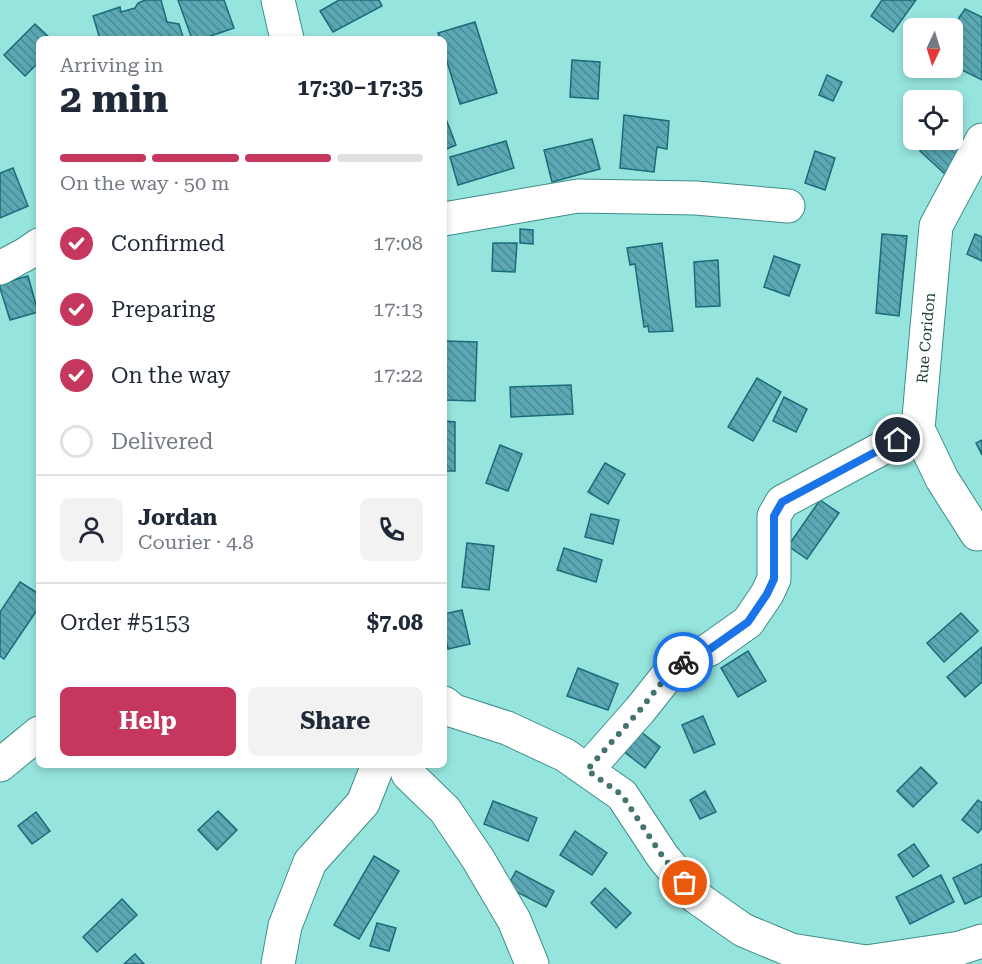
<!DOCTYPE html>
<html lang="en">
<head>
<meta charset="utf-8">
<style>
	:root { --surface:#fff; --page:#f2f2f3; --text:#1f2937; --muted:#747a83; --line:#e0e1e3; --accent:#c6375e }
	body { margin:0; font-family:"Roboto Serif",serif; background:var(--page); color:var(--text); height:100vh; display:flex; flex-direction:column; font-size:22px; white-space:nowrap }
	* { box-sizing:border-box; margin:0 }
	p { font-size:20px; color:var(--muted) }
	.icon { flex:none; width:33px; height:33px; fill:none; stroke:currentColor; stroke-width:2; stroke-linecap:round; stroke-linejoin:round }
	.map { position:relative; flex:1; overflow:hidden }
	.sheet { position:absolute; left:36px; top:36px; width:411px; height:732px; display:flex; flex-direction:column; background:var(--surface); border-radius:9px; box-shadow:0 3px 9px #0003 }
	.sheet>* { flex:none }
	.needle { width:39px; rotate:184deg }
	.tools { position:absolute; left:903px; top:18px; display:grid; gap:12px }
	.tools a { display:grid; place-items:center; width:60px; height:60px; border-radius:9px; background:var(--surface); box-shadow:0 3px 9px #0003; font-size:30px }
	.pin { position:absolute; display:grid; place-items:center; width:51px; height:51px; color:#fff; margin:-26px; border:3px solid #fff; border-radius:50%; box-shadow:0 2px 6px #0007 }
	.courier { position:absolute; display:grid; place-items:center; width:60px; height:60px; margin:-30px; border:4px solid #1a73e8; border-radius:50%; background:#fff; color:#222; box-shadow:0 2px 8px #0007 }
	.overview em { font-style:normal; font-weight:700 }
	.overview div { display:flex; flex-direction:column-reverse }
	.overview { display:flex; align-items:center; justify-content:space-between; height:102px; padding:0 24px }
	h1 { font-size:39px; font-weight:700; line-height:45px }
	.bar { display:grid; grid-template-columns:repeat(4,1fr); gap:9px 6px; align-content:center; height:72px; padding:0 24px }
	.bar i { height:8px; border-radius:4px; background:var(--line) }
	.bar .current { background:var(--accent) }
	.bar p { grid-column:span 4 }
	.line { display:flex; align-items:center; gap:15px; padding:0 24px; border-top:2px solid var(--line) }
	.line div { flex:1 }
	.round { display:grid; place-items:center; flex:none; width:63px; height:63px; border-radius:9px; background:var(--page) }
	ol { padding:0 24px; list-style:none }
	li { display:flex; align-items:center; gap:18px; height:66px }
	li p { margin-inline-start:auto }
	li .icon { padding:6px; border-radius:50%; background:var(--accent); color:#fff; stroke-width:4 }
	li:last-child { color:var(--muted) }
	li i { width:33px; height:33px; border:3px solid var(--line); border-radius:50% }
	.primary-button { display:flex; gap:12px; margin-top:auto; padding:12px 24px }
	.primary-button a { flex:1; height:69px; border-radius:9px; background:var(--accent); color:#fff; font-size:24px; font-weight:700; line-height:69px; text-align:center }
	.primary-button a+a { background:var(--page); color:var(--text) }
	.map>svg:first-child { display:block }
	.building { fill:url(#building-back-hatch); stroke:#186d79; stroke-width:1.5 }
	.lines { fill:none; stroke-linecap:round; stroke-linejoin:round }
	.minor-casing { stroke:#3f8e88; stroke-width:35 }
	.tertiary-casing { stroke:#3f8e88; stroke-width:35 }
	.minor { stroke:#fff; stroke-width:33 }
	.tertiary { stroke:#fff; stroke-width:33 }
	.done { stroke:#437470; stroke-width:6; stroke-dasharray:0 10.8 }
	.route { stroke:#1a73e8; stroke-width:8 }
	.labels { text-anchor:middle; stroke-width:4.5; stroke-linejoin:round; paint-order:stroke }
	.street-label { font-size:15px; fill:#163734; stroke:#96e4de }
</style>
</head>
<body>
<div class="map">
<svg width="982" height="964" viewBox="0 0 982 964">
	<defs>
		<pattern id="building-back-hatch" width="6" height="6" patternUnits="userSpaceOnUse" patternTransform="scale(1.5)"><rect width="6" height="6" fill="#5ba8b4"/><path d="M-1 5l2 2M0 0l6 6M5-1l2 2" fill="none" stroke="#4a8a93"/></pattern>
	</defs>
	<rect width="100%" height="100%" fill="#96e4de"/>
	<!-- building -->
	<g class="building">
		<path d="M145 0H161L167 22 179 24 183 37 181 39H100L93 16 120 7 121 12 135 8 138 3Z"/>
		<path d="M178 0H224L234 28 202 39H192Z"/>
		<path d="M339 0H379L382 6 333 32 320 11Z"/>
		<path d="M882 0H916L893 32 871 16Z"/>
		<path d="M965 9 982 17V80L952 65V28Z"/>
		<path d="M475 22 497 93 460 104 444 52V39H440L438 33Z"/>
		<path d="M35 24 51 39H39V62L25 76 4 55Z"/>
		<path d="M572 60 600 62 598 99 570 97Z"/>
		<path d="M827 75 842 82 833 101 819 95Z"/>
		<path d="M624 115 669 121 667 149 657 147 654 172 620 168Z"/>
		<path d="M446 119 456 145 444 150V120Z"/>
		<path d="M952 132 970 150 946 175 920 151 932 140H952Z"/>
		<path d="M592 139 600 169 552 182 544 150Z"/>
		<path d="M506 141 514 168 458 185 450 157Z"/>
		<path d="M815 151 835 158 825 190 805 183Z"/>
		<path d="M13 168 28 206 0 218V173Z"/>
		<path d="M520 229 533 230V244L520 243Z"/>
		<path d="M882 234 907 236 899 316 876 313Z"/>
		<path d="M975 234 982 237V261L967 254Z"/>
		<path d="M493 243H517L515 272 492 271Z"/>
		<path d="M662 243 673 331 649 332 648 326 644 327 635 264 630 265 627 248Z"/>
		<path d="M774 256 800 265 789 296 764 287Z"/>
		<path d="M718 260 720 306 696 307 694 262Z"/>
		<path d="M28 276 38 312 10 320 0 288V284Z"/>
		<path d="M446 341 477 342 475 401 445 400Z"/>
		<path d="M757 378 781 392 753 441 728 427Z"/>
		<path d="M571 385 573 414 511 417 510 387Z"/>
		<path d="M784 397 807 409 796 432 773 421Z"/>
		<path d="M444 421 455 422V471H444Z"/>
		<path d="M982 440V455L976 443Z"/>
		<path d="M500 445 522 454 508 491 486 483Z"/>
		<path d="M605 463 625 474 608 504 588 492Z"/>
		<path d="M820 500 839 513 807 559 788 546Z"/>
		<path d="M591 514 619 520 613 544 585 537Z"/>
		<path d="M467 543 494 546 489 590 462 587Z"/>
		<path d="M564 548 602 560 596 582 557 570Z"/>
		<path d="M20 582 39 594V607L4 659 0 656V612Z"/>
		<path d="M462 610 470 644 448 649 444 632V614Z"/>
		<path d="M961 613 978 631 944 662 927 643Z"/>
		<path d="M982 647V682L965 697 947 677Z"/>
		<path d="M748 651 766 681 738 697 721 668Z"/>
		<path d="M578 668 618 684 608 710 567 696Z"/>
		<path d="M703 716 715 744 694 753 682 725Z"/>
		<path d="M640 731 660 747 645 768 623 751Z"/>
		<path d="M921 767 937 783 913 807 897 791Z"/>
		<path d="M705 791 716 812 700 819 690 800Z"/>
		<path d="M978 800 982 803V828L978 833 962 820Z"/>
		<path d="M493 801 537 818 528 841 484 824Z"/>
		<path d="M218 811 237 830 217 850 198 830Z"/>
		<path d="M36 812 50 831 32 844 18 826Z"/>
		<path d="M575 831 607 853 592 875 560 855Z"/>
		<path d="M914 844 929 866 913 877 898 855Z"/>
		<path d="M374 856 399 871 359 939 334 925Z"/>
		<path d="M982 864V896L965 904 953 878Z"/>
		<path d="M516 871 554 891 546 907 507 887Z"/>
		<path d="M941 875 954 902 910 924 896 897Z"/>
		<path d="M605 888 631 913 616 928 591 903Z"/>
		<path d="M122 899 137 915 97 952 83 937Z"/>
		<path d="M377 923 396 928 389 951 370 946Z"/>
		<path d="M135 954 144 964H124Z"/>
	</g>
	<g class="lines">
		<!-- minor casing -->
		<g class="minor-casing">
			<g id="minor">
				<path d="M444 219 578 196 696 198 788 206"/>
				<path d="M0 268 26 254 39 245"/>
				<path id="s1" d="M977 534 942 479 918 429 936 226 982 140"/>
				<path d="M444 703 454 711 507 728 565 755 622 795 663 857 696 897 743 930 791 950 866 962 960 948 982 941"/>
				<path d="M405 765 408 774 445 810 478 859 514 920 532 964"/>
				<path d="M587 770 640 710 675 666 710 649 748 622 767 594 774 579V516L782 502 918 429"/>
				<path d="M278 964 285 926 310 862 363 803 378 765"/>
			</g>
		</g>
		<!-- tertiary casing -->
		<g class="tertiary-casing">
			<g id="tertiary">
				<path d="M278 0 287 39"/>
				<path d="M0 765 39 733"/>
			</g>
		</g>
		<!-- minor -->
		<use href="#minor" class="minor"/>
		<!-- tertiary -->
		<use href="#tertiary" class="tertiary"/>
	</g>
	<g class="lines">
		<!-- done -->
		<path class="done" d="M683 662 675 666 640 710 587 770 622 795 663 857 685 883"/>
		<!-- route -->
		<path class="route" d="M683 662 710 649 748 622 767 594 774 579V516L782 502 898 440"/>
	</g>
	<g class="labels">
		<!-- street labels -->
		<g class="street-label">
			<text dy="5" stroke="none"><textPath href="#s1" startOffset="212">Rue Coridon</textPath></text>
		</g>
	</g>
</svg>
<div class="tools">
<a><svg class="needle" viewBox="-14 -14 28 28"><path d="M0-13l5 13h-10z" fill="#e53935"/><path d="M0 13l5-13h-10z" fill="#747a83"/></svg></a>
<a><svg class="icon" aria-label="locate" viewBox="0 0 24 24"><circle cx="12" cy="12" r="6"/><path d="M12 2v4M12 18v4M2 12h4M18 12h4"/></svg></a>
</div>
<div class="pin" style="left:685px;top:883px;background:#ea580c"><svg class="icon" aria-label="bag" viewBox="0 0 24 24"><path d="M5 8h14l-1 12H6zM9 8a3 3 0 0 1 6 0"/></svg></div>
<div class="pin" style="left:898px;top:440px;background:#1f2937"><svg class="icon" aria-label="home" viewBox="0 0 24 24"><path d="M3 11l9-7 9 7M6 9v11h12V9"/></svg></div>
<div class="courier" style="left:683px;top:662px"><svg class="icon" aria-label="bike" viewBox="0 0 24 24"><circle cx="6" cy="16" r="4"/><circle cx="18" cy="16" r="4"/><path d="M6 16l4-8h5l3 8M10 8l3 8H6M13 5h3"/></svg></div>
<section class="sheet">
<div class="overview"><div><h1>2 min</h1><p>Arriving in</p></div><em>17:30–17:35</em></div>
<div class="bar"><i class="current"></i><i class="current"></i><i class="current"></i><i></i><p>On the way · 50 m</p></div>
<ol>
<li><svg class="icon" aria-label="check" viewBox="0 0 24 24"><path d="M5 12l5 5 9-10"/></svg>Confirmed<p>17:08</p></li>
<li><svg class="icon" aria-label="check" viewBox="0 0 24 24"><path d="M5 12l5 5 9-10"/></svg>Preparing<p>17:13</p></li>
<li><svg class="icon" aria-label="check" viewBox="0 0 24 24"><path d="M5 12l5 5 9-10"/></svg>On the way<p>17:22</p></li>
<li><i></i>Delivered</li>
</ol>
<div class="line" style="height:108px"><a class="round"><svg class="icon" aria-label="person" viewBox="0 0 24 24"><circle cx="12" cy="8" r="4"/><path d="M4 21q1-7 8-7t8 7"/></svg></a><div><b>Jordan</b><p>Courier · 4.8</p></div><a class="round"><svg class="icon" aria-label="phone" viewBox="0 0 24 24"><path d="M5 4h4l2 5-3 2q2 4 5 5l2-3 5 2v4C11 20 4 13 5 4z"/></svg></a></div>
<div class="line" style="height:78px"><div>Order #5153</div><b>$7.08</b></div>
<div class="primary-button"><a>Help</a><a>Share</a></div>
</section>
</div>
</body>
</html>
